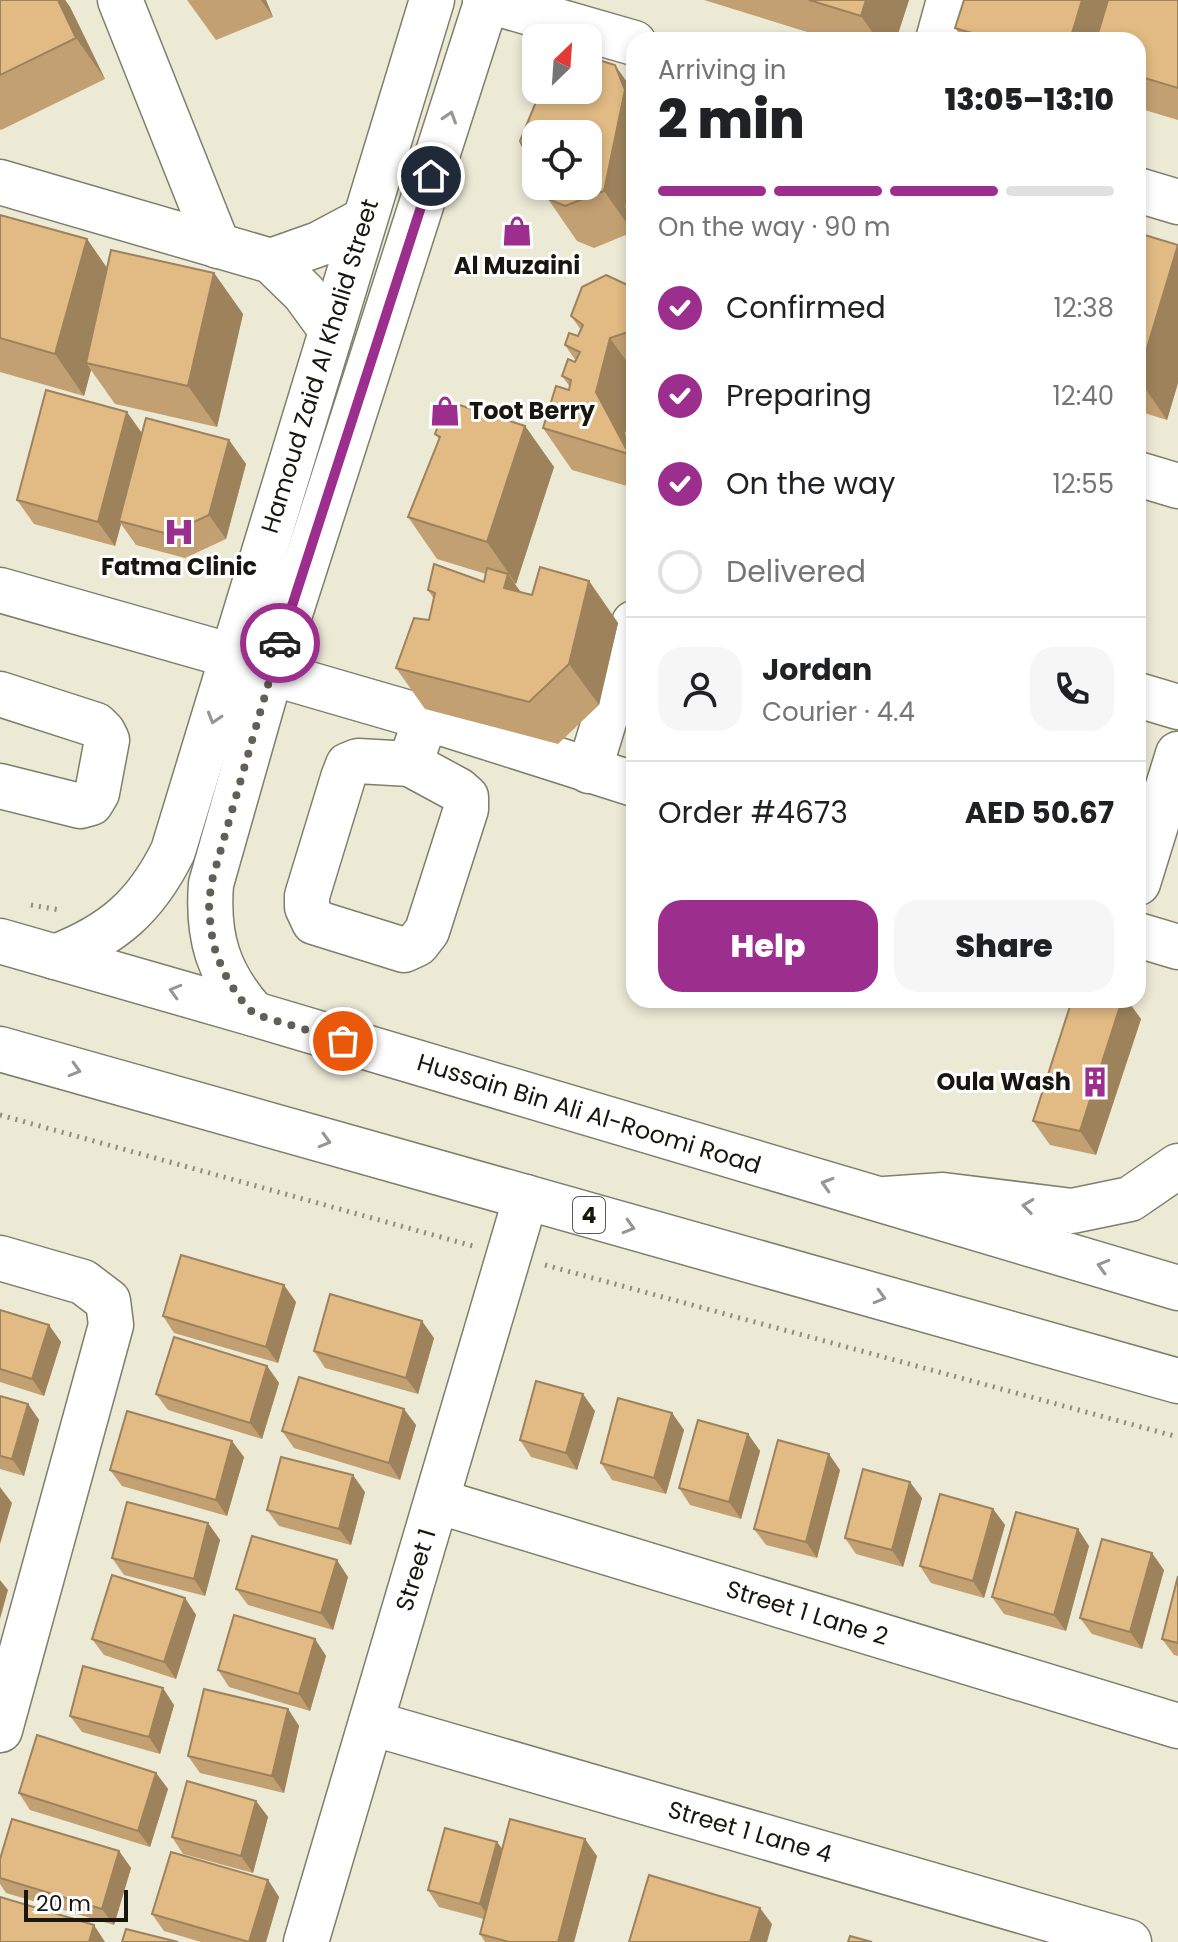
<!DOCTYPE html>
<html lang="en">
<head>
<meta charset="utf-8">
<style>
	:root { --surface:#fff; --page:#f6f6f6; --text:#202124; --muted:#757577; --line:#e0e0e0; --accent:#9c2e8e }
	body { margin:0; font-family:Poppins,sans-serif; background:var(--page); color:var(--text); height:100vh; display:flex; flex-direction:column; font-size:30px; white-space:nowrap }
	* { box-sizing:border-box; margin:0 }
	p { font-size:26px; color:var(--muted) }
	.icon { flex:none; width:44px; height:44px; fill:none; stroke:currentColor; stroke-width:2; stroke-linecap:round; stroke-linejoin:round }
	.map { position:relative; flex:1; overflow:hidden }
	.drawer { position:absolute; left:626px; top:32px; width:520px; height:976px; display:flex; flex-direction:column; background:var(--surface); border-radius:24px; box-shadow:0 4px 12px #0003 }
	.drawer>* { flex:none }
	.needle { width:52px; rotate:25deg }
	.controls { position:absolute; left:522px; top:24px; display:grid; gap:16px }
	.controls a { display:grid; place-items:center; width:80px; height:80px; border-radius:16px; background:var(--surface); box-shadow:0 4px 12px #0003; font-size:40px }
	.scale { position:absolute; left:24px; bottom:20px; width:104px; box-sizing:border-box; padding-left:8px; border:4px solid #17160f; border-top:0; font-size:22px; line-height:28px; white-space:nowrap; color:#17160f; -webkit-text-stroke:6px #fff; paint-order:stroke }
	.pin { position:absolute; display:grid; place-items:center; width:68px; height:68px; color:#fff; margin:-34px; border:4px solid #fff; border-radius:50%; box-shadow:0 2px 8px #0007 }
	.courier { position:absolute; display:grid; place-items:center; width:80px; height:80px; margin:-40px; border:6px solid #9c2e8e; border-radius:50%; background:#fff; color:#222; box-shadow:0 2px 10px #0007 }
	.summary em { font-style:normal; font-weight:800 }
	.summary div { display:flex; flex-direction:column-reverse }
	.summary { display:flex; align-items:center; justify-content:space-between; height:136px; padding:0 32px }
	h1 { font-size:52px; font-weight:800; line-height:60px }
	.bar { display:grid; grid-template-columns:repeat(4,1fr); gap:12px 8px; align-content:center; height:96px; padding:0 32px }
	.bar i { height:10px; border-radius:6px; background:var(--line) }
	.bar .selected { background:var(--accent) }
	.bar p { grid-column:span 4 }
	.line { display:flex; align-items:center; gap:20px; padding:0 32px; border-top:2px solid var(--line) }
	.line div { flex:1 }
	.round { display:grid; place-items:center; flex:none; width:84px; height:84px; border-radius:24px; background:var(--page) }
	ol { padding:0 32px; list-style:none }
	li { display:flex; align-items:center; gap:24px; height:88px }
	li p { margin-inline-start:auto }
	li .icon { padding:8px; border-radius:50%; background:var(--accent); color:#fff; stroke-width:4 }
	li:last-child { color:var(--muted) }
	li i { width:44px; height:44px; border:4px solid var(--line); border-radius:50% }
	.cta { display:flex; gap:16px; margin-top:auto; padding:16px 32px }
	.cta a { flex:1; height:92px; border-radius:24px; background:var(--accent); color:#fff; font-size:32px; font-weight:800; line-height:92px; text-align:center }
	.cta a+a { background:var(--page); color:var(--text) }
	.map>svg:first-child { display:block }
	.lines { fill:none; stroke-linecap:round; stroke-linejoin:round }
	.minor-casing { stroke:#807e6b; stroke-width:47 }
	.major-casing { stroke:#807e6b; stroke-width:47 }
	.highway-casing { stroke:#807e6b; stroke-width:47 }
	.path { stroke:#8f8d7f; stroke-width:5; stroke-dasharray:2 6; stroke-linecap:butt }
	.minor { stroke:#fff; stroke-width:44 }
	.major { stroke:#fff; stroke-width:44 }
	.highway { stroke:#fff; stroke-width:44 }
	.wall { fill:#c2a072 }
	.shaded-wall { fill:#9e825c }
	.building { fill:#e1ba84; stroke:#9e825c; stroke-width:2 }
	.oneway { stroke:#979693 }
	.done { stroke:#626054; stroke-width:8; stroke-dasharray:0 14.4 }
	.route { stroke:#9c2e8e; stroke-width:10 }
	.labels { text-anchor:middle; stroke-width:6; stroke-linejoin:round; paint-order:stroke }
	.shield { fill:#fff; stroke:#5d5c57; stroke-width:2 }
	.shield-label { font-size:22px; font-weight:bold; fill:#17160f }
	.poi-label { font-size:24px; font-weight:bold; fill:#17160f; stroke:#fff }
	.street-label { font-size:24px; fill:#17160f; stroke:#fff }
</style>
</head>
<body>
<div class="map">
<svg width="1178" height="1942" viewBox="0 0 1178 1942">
	<rect width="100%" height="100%" fill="#ece9d5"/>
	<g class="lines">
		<!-- minor casing -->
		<g class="minor-casing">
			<g id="minor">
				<path d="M120 0 218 246"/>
				<path d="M485 0 634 43"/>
				<path d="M938 40 949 0"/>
				<path d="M0 182 271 261 304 293 331 330"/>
				<path d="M1138 190 1178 202"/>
				<path d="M271 261 319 244 364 220"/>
				<path d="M1138 474 1178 486"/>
				<path d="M0 590 232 656"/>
				<path d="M271 673 426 718 634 784"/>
				<path d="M0 694 96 725 103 732 107 740 97 793 91 803 80 806 0 786"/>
				<path d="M1138 695 1178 707"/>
				<path d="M410 764 358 761 348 765 343 778 307 896V907L314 922 404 950 417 944 427 931 466 809V797L458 790 410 764 426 718"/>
				<path d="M589 771 634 623"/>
				<path d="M1138 883 1178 754"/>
				<path d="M1138 935 1178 947"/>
				<path d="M885 1199 943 1195 1072 1211 1130 1199 1178 1166"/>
				<path d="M0 1258 83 1282 108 1301 111 1325 0 1730"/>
				<path d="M437 1501 1178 1726"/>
				<path d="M371 1723 1129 1942"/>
				<path d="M306 1942 526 1197"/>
			</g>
		</g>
		<!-- major casing -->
		<g class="major-casing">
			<g id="major">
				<path d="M55 957C113 935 146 906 173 851L432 0"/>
				<path d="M254 1014C218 974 207 937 211 884L271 673 487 0"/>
			</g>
		</g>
		<!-- highway casing -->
		<g class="highway-casing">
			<g id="highway">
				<path d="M0 941 254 1014 1178 1288"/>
				<path d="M0 1049 1178 1381"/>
			</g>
		</g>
		<!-- path -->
		<g class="path">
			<path d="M31 905 60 910"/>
			<path d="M0 1115 473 1246"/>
			<path d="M545 1265 1178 1437"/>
		</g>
		<!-- minor -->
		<use href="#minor" class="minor"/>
		<!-- major -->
		<use href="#major" class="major"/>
		<!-- highway -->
		<use href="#highway" class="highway"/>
	</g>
	<!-- wall -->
	<g class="wall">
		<path d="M0 0H65L70 7 105 79 1 130 0 129Z"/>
		<path d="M187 0H266L273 17 216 40Z"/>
		<path d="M704 0H909L896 40H833Z"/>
		<path d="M1178 0V120L1138 108V40H964L955 28Z"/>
		<path d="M634 92 633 232 594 248 577 241 548 199Z"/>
		<path d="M0 215 87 239 107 268 214 273 243 314 217 427 115 404 91 370 84 396 0 372Z"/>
		<path d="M1138 233 1178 245V383L1167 420 1138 411Z"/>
		<path d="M634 288V401L625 434 634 450V488L572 470 543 428 569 390 570 387 562 376 576 361 565 345 578 336 581 330 571 316Z"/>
		<path d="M525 426 554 467 516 584 514 583 521 592 532 595 589 581 618 623 599 705 558 744 425 709 396 668 429 620 434 599 428 590 484 582 486 574 437 559 408 517 439 439 435 434Z"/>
		<path d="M142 433 229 440 246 464 226 539 185 558 136 545 121 524 115 546 34 524 17 500Z"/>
		<path d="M1072 1000H1127L1141 1019 1096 1155 1050 1145 1033 1121Z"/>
		<path d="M296 1302 278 1363 174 1333 163 1316Z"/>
		<path d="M0 1310 61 1342 44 1396 0 1382Z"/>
		<path d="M434 1338 418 1394 325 1368 314 1351Z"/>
		<path d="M267 1366 279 1383 262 1439 168 1410 156 1394Z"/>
		<path d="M0 1396 28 1404 39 1420 24 1476 0 1469Z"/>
		<path d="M595 1411 577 1470 531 1457 520 1440Z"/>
		<path d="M672 1413 684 1430 666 1494 612 1480 601 1463Z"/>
		<path d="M416 1425 400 1480 294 1448 282 1431Z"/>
		<path d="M748 1434 760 1451 741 1519 690 1505 679 1488Z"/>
		<path d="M244 1457 227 1516 122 1486 110 1470Z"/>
		<path d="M840 1470 817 1558 766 1545 754 1529Z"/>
		<path d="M365 1492 351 1545 279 1526 267 1510Z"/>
		<path d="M922 1498 903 1567 856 1554 845 1538Z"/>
		<path d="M993 1509 1005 1525 984 1598 931 1583 920 1566Z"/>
		<path d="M208 1523 220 1540 205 1596 124 1575 112 1558Z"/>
		<path d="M1089 1546 1066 1631 1004 1614 992 1597Z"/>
		<path d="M1164 1570 1142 1649 1092 1634 1080 1618Z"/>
		<path d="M1178 1576V1656L1174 1655 1162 1639Z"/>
		<path d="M348 1577 333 1630 248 1605 236 1589Z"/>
		<path d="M185 1598 196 1615 176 1679 104 1655 92 1639Z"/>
		<path d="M315 1639 326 1656 310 1711 229 1687 218 1670Z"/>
		<path d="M174 1705 160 1754 82 1732 70 1716Z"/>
		<path d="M288 1709 299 1726 284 1793 200 1773 188 1756Z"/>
		<path d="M156 1773 168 1789 150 1847 30 1810 19 1793Z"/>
		<path d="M256 1801 268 1817 253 1873 183 1854 172 1837Z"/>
		<path d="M497 1842 502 1849 597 1856 574 1942H485L480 1934 484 1919 439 1907 428 1890Z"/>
		<path d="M119 1851 131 1868 114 1925 6 1893 0 1884V1859Z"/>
		<path d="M268 1880 279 1897 266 1942H201L164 1931 152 1914Z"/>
	</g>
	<!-- shaded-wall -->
	<g class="shaded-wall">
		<path d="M58 0H65L70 7 105 79 76 38Z"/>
		<path d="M261 0H266L273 17Z"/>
		<path d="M866 0H909L896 40H878L861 16Z"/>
		<path d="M1082 0H1123L1111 40H1070Z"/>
		<path d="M615 65 634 92V216L630 211 624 208 634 223 633 232 604 191Z"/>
		<path d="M87 239 116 281 86 363 91 370 84 396 55 354Z"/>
		<path d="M1178 245V383L1167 420 1138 378Z"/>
		<path d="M214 273 243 314 217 427 188 386Z"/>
		<path d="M610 338 634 372V401L625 434 634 450V460L596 392Z"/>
		<path d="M127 412 144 436 119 521 121 524 115 546 98 522Z"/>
		<path d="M525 426 554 467 516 584 487 542Z"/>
		<path d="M229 440 246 464 226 539 209 515Z"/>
		<path d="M508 574 537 616 504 588Z"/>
		<path d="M589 581 618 623 599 705 569 664Z"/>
		<path d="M1122 1000H1127L1141 1019 1096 1155 1080 1131Z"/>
		<path d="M284 1285 296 1302 278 1363 266 1347Z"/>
		<path d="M422 1321 434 1338 418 1394 406 1378Z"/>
		<path d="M49 1325 61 1342 44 1396 32 1379Z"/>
		<path d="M267 1366 279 1383 262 1439 250 1423Z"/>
		<path d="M583 1394 595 1411 577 1470 566 1453Z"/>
		<path d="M28 1404 39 1420 24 1476 12 1459Z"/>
		<path d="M404 1409 416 1425 400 1480 389 1463Z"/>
		<path d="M672 1413 684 1430 666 1494 654 1478Z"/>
		<path d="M748 1434 760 1451 741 1519 729 1502Z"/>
		<path d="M232 1441 244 1457 227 1516 216 1500Z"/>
		<path d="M829 1454 840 1470 817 1558 806 1542Z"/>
		<path d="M353 1475 365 1492 351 1545 339 1529Z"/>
		<path d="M910 1482 922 1498 903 1567 892 1550Z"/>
		<path d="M0 1487 12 1503 0 1544Z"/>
		<path d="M993 1509 1005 1525 984 1598 973 1581Z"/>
		<path d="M208 1523 220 1540 205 1596 194 1579Z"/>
		<path d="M1078 1529 1089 1546 1066 1631 1054 1615Z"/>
		<path d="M1152 1553 1164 1570 1142 1649 1130 1632Z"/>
		<path d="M337 1560 348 1577 333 1630 321 1613Z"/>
		<path d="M0 1580 8 1590 0 1619Z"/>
		<path d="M185 1598 196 1615 176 1679 164 1662Z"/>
		<path d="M315 1639 326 1656 310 1711 299 1694Z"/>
		<path d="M163 1688 174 1705 160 1754 149 1737Z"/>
		<path d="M288 1709 299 1726 284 1793 272 1776Z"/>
		<path d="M156 1773 168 1789 150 1847 138 1831Z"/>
		<path d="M256 1801 268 1817 253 1873 241 1856Z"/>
		<path d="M585 1839 597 1856 574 1942H558Z"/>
		<path d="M497 1842 509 1858 491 1921 480 1904Z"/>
		<path d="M119 1851 131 1868 114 1925 102 1909Z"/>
		<path d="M268 1880 279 1897 266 1942H249Z"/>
		<path d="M760 1908 772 1924 767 1942H750Z"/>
		<path d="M94 1925 105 1942H89Z"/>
	</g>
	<!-- building -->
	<g class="building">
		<path d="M0 0H58L76 38 0 75Z"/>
		<path d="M809 0H866L861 16Z"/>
		<path d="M964 0H1082L1070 40H995L955 28Z"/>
		<path d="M1108 0H1178V88L1138 76V40H1096Z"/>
		<path d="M589 57 615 65 625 90 604 191 565 206 548 199 542 186H588V134H536V174L520 141 540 92 542 90H588V58Z"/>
		<path d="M634 170V219L629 217 630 211 624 208Z"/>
		<path d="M0 215 87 239 55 354 0 338Z"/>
		<path d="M1138 233 1178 245 1138 378Z"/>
		<path d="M111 250 214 273 188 386 86 363Z"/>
		<path d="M606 275 634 288V330L610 338 596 392 629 454 543 428 556 386 569 390 571 380 562 376 568 359 575 362 580 352 565 345 569 333 578 336 583 325 571 316 582 287Z"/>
		<path d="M46 390 127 412 98 522 17 500Z"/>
		<path d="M447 401 525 426 487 542 408 517 440 437 435 434Z"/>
		<path d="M146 418 229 440 209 515 168 534 119 521Z"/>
		<path d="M434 564 484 582 487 568 508 574 504 588 532 595 540 567 589 581 569 664 529 702 396 668 414 618 429 620 435 593 428 590Z"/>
		<path d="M1072 1000H1122L1080 1131 1033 1121Z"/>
		<path d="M181 1255 284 1285 266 1347 163 1316Z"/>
		<path d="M330 1294 422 1321 406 1378 314 1351Z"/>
		<path d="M0 1310 49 1325 32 1379 0 1369Z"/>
		<path d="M174 1337 267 1366 250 1423 156 1394Z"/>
		<path d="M299 1377 404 1409 389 1463 282 1431Z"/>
		<path d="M536 1381 583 1394 566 1453 520 1440Z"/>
		<path d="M0 1396 28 1404 12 1459 0 1456Z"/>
		<path d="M618 1398 672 1413 654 1478 601 1463Z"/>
		<path d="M127 1411 232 1441 216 1500 110 1470Z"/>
		<path d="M698 1420 748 1434 729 1502 679 1488Z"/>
		<path d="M778 1440 829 1454 806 1542 754 1529Z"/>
		<path d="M281 1457 353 1475 339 1529 267 1510Z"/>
		<path d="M863 1469 910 1482 892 1550 845 1538Z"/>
		<path d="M940 1494 993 1509 973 1581 920 1566Z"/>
		<path d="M127 1502 208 1523 194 1579 112 1558Z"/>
		<path d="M1016 1512 1078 1529 1054 1615 992 1597Z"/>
		<path d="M252 1536 337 1560 321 1613 236 1589Z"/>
		<path d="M1102 1539 1152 1553 1130 1632 1080 1618Z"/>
		<path d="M112 1575 185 1598 164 1662 92 1639Z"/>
		<path d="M1178 1576V1643L1162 1639Z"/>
		<path d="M234 1615 315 1639 299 1694 218 1670Z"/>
		<path d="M83 1666 163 1688 149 1737 70 1716Z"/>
		<path d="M204 1689 288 1709 272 1776 188 1756Z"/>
		<path d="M37 1735 156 1773 138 1831 19 1793Z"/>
		<path d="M187 1781 256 1801 241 1856 172 1837Z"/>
		<path d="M12 1819 119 1851 102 1909 0 1878V1859Z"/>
		<path d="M510 1819 585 1839 558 1942H509L480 1934Z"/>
		<path d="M445 1828 497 1842 480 1904 428 1890Z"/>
		<path d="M171 1852 268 1880 249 1942 152 1914Z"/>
		<path d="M649 1875 760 1908 750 1942H629Z"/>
		<path d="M0 1897 94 1925 89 1942H0Z"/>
		<path d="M126 1929 178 1942H122Z"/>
		<path d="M850 1936 872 1942H848Z"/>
	</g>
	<!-- one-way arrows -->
	<defs><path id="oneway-chevron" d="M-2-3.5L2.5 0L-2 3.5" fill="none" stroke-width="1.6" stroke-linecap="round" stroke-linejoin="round" transform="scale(2)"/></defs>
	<g class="oneway">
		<use href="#oneway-chevron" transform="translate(450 117) rotate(-72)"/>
		<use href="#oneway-chevron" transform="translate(214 718) rotate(107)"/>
		<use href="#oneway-chevron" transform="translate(175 991) rotate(-164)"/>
		<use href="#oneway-chevron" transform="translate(75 1070) rotate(16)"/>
		<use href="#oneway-chevron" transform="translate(325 1141) rotate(16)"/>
		<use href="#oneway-chevron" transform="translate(827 1184) rotate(-163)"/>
		<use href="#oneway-chevron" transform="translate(1028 1206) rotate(-173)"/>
		<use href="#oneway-chevron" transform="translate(629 1227) rotate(16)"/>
		<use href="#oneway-chevron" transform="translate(1103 1266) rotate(-164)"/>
		<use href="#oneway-chevron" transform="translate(880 1297) rotate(16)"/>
	</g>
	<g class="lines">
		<!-- done -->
		<path class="done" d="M280 643 211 884 209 908 211 931 216 954 226 976 238 996 254 1014 343 1041"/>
		<!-- route -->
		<path class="route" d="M280 643 431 176"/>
	</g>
	<!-- icons -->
	<defs>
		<g id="shop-bare" transform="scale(2.4)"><path d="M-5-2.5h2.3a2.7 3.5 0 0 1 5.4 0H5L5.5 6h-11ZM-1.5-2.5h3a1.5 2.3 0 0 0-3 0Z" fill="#9c2e8e" stroke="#fff" stroke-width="2.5" paint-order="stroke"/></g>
		<g id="hospital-bare" transform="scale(2.4)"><path d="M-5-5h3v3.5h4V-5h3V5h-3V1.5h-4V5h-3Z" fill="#9c2e8e" stroke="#fff" stroke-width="2.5" paint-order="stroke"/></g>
		<g id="building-bare" transform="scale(2.4)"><path d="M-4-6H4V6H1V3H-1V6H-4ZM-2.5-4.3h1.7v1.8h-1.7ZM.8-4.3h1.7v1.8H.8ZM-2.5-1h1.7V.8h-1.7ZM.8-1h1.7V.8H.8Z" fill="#9c2e8e" stroke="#fff" stroke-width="2.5" paint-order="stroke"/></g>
	</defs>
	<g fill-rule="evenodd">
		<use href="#shop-bare" x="517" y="231"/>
		<use href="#shop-bare" x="445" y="411"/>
		<use href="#hospital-bare" x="179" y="532"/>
		<use href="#building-bare" x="1095" y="1082"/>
	</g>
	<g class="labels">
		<!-- shield labels -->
		<rect class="shield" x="573" y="1197" width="32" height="36" rx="6"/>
		<g class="shield-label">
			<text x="589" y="1223">4</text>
		</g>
		<!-- poi labels -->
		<g class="poi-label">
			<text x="517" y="274">Al Muzaini</text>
			<text x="469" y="419" text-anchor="start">Toot Berry</text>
			<text x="179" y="575">Fatma Clinic</text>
			<text x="1071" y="1090" text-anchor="end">Oula Wash</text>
		</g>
		<!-- street labels -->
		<g class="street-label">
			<text transform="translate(320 366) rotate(-73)" y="8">Hamoud Zaid Al Khalid Street</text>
			<text transform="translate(589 1114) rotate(17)" y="8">Hussain Bin Ali Al-Roomi Road</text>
			<text transform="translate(416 1570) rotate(-73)" y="8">Street 1</text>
			<text transform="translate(807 1613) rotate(17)" y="8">Street 1 Lane 2</text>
			<text transform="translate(750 1832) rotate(16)" y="8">Street 1 Lane 4</text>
		</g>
	</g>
</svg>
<div class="controls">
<a><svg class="needle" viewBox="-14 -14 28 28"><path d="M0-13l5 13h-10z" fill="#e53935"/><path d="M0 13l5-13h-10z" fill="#757577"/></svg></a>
<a><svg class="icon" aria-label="locate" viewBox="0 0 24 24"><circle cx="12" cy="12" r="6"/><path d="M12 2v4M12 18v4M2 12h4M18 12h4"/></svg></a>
</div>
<div class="scale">20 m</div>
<div class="pin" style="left:343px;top:1041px;background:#ea580c"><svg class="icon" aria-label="bag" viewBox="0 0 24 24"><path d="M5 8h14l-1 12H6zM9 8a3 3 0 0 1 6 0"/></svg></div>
<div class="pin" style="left:431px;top:176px;background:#1f2937"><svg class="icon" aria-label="home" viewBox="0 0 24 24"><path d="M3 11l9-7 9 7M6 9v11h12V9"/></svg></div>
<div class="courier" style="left:280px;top:643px"><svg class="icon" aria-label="car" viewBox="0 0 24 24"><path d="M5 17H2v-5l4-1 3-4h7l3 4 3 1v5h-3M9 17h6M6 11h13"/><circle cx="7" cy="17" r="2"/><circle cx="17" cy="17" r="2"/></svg></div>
<section class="drawer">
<div class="summary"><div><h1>2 min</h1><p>Arriving in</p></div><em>13:05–13:10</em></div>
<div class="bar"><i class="selected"></i><i class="selected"></i><i class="selected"></i><i></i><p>On the way · 90 m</p></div>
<ol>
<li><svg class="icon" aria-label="check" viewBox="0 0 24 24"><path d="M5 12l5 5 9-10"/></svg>Confirmed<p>12:38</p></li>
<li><svg class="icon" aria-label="check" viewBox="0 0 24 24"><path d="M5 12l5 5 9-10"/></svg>Preparing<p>12:40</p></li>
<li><svg class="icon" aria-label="check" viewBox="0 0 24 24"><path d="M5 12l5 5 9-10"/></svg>On the way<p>12:55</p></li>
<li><i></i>Delivered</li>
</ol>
<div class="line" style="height:144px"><a class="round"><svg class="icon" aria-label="person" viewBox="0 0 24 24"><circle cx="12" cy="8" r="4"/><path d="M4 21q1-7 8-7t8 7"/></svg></a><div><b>Jordan</b><p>Courier · 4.4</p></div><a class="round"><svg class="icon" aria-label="phone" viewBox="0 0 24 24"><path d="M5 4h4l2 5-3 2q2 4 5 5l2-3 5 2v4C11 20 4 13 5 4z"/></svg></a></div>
<div class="line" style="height:104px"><div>Order #4673</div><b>AED 50.67</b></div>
<div class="cta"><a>Help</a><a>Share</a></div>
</section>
</div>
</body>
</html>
